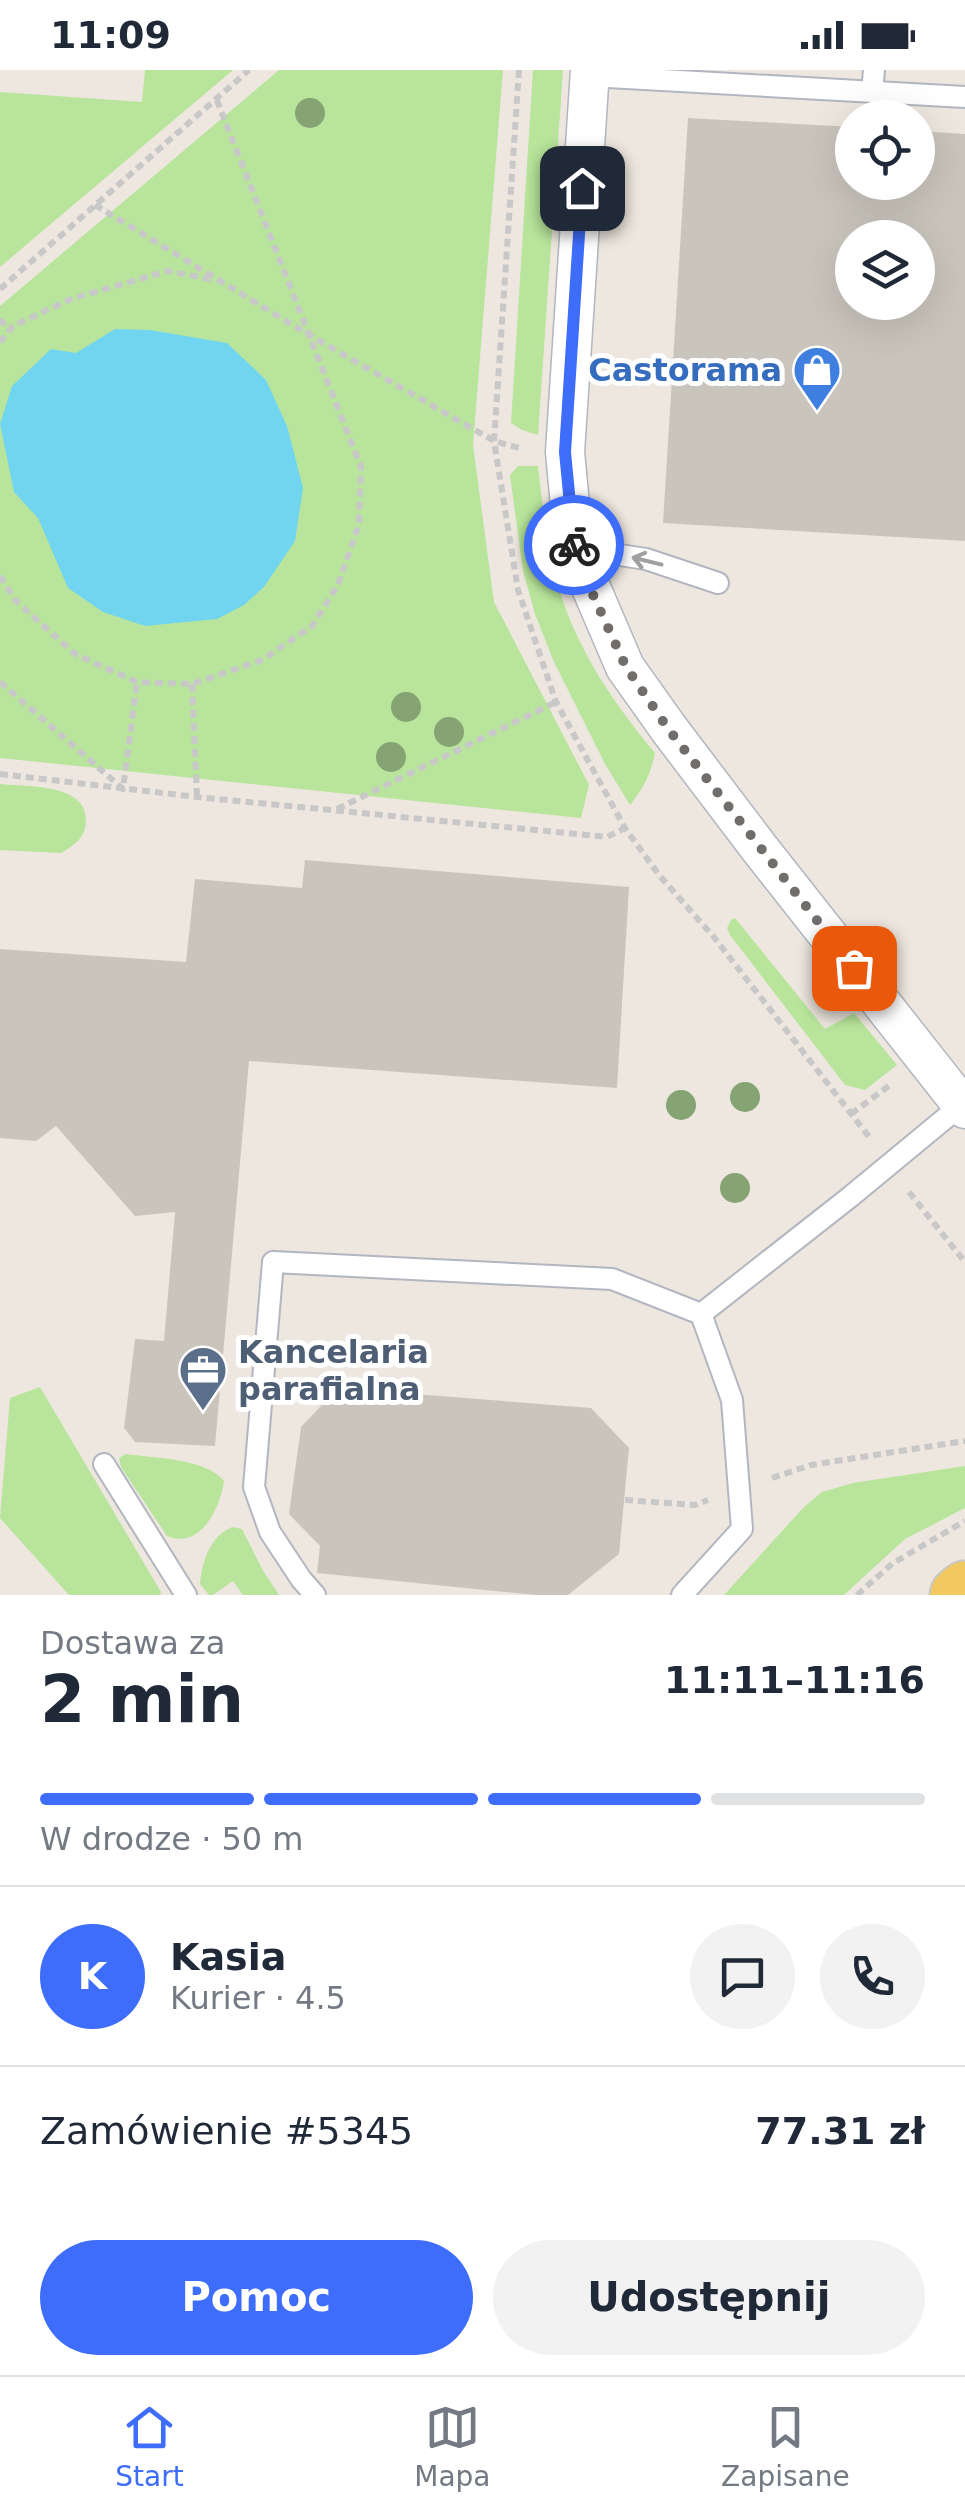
<!DOCTYPE html>
<html lang="pl">
<head>
<meta charset="utf-8">
<style>
	:root { --surface:#fff; --page:#f2f2f3; --text:#1f2937; --muted:#747a83; --line:#e0e1e3; --accent:#3e6cfb }
	body { margin:0; font-family:"DejaVu Sans",sans-serif; background:var(--page); color:var(--text); height:100vh; display:flex; flex-direction:column; font-size:38px; white-space:nowrap }
	* { box-sizing:border-box; margin:0 }
	p { font-size:32px; color:var(--muted) }
	.icon { flex:none; width:55px; height:55px; fill:none; stroke:currentColor; stroke-width:2; stroke-linecap:round; stroke-linejoin:round }
	.map { position:relative; height:1525px; overflow:hidden }
	.side { display:flex; flex-direction:column; background:var(--surface); flex:1 }
	.side>* { flex:none }
	.tools { position:absolute; left:835px; top:30px; display:grid; gap:20px }
	.tools a { display:grid; place-items:center; width:100px; height:100px; border-radius:50%; background:var(--surface); box-shadow:0 10px 40px #0002; font-size:50px }
	.pin { position:absolute; display:grid; place-items:center; width:85px; height:85px; color:#fff; margin:-42px; border-radius:20px; box-shadow:0 5px 15px #0006 }
	.courier { position:absolute; display:grid; place-items:center; width:100px; height:100px; margin:-50px; border:8px solid #3e6cfb; border-radius:50%; background:#fff; color:#222; box-shadow:0 2px 12px #0007 }
	.headline em { font-style:normal; font-weight:700 }
	.headline div { display:flex; flex-direction:column-reverse }
	.headline { display:flex; align-items:center; justify-content:space-between; height:170px; padding:0 40px }
	h1 { font-size:65px; font-weight:700; line-height:75px }
	.bar { display:grid; grid-template-columns:repeat(4,1fr); gap:15px 10px; align-content:center; height:120px; padding:0 40px }
	.bar i { height:12px; border-radius:8px; background:var(--line) }
	.bar .active { background:var(--accent) }
	.bar p { grid-column:span 4 }
	.line { display:flex; align-items:center; gap:25px; padding:0 40px; border-top:2px solid var(--line) }
	.line div { flex:1 }
	.round { display:grid; place-items:center; flex:none; width:105px; height:105px; border-radius:52px; background:var(--page) }
	.cta { display:flex; gap:20px; margin-top:auto; padding:20px 40px }
	.cta a { flex:1; height:115px; border-radius:60px; background:var(--accent); color:#fff; font-size:40px; font-weight:700; line-height:115px; text-align:center }
	.cta a+a { background:var(--page); color:var(--text) }
	.status { display:flex; justify-content:space-between; align-items:center; height:70px; padding:0 50px; background:var(--surface); direction:ltr }
	.status svg { height:28px; fill:currentColor }
	.tabs { display:flex; justify-content:space-around; align-items:center; height:140px; border-top:2px solid var(--line); background:var(--surface); font-size:28px; color:var(--muted) }
	.tabs a { display:grid; justify-items:center; gap:5px }
	.tabs .active { color:var(--accent) }
	.map>svg:first-child { display:block }
	.green { fill:#b8e59b }
	.water { fill:#72d5f0 }
	.building { fill:#c9c5bd; fill-rule:evenodd }
	.lines { fill:none; stroke-linecap:round; stroke-linejoin:round }
	.service-casing { stroke:#b2b6c0; stroke-width:24 }
	.minor-casing { stroke:#b2b6c0; stroke-width:41 }
	.primary-casing { stroke:#c8c8c8; stroke-width:59 }
	.path { stroke:#c8c8c8; stroke-width:6; stroke-dasharray:8 5; stroke-linecap:butt }
	.service { stroke:#fff; stroke-width:20 }
	.minor { stroke:#fff; stroke-width:38 }
	.primary { stroke:#f2c860; stroke-width:55 }
	.tree { fill:#85a373 }
	.oneway { stroke:#a0a0a0 }
	.done { stroke:#706d6b; stroke-width:10; stroke-dasharray:0 18 }
	.route { stroke:#3e6cfb; stroke-width:12 }
	.labels { text-anchor:middle; stroke-width:10; stroke-linejoin:round; paint-order:stroke }
	.shop-label { font-size:32px; font-weight:bold; fill:#366cbe; stroke:#fff; text-anchor:end }
	.service-label { font-size:32px; font-weight:bold; fill:#4e5e75; stroke:#fff; text-anchor:start }
</style>
</head>
<body>
<div class="status"><b>11:09</b><svg viewBox="0 0 49 12"><path d="M0 12V9h3v3zM5 12V6h3v6zM10 12V3h3v9zM15 12V0h3v12zM26 1h20v11H26zM47 4h2v5h-2z"/></svg></div>
<div class="map">
<svg width="965" height="1525" viewBox="0 0 965 1525">
	<rect width="100%" height="100%" fill="#eee7df"/>
	<!-- green -->
	<g class="green">
		<path d="M145 0H233L0 197V22L142 32Z"/>
		<path d="M279 0H503L473 375 494 532 589 715 581 748 0 688V236Z"/>
		<path d="M533 0H563L538 365 522 360 511 353Z"/>
		<path d="M518 396H538C543 439 547 483 561 525 580 584 615 635 655 683 651 704 643 719 630 735L605 694 554 592 535 544 523 501 510 405Z"/>
		<path d="M0 714C28 717 89 713 86 753 85 767 74 776 61 783L0 780Z"/>
		<path d="M735 848 825 959 854 943 897 995 865 1020 845 1015 730 865 727 858 731 850Z"/>
		<path d="M40 1317 161 1522 160 1525H69L0 1448 10 1328Z"/>
		<path d="M126 1384C153 1388 206 1388 224 1411 220 1439 200 1480 167 1466L121 1397 119 1388Z"/>
		<path d="M965 1396V1438L905 1469 844 1525H724L803 1438 822 1422 853 1413Z"/>
		<path d="M232 1457 242 1459 262 1499 279 1525H243L233 1511 213 1525H209L200 1514C202 1492 210 1466 232 1457Z"/>
	</g>
	<!-- water -->
	<path class="water" d="M115 259 150 260 227 273 266 310 287 356 303 418 295 471 264 517 244 535 217 549 145 556 103 542 68 518 38 448 14 422 0 354 12 316 51 279 76 283Z"/>
	<!-- building -->
	<g class="building">
		<path d="M688 48 852 57V112H918V61L965 64V471L663 453ZM852 168H918V232H852Z"/>
		<path d="M305 790 629 817 617 1018 249 991 215 1376 135 1372 124 1358 135 1269 164 1271 175 1142 135 1146 56 1056 36 1071 0 1068V879L186 892 195 809 302 818Z"/>
		<path d="M338 1318 591 1338 629 1378 619 1484 568 1525H536L317 1503 320 1476 289 1444 301 1357Z"/>
	</g>
	<g class="lines">
		<!-- service casing -->
		<g class="service-casing">
			<g id="service">
				<path d="M590 6 965 27"/>
				<path d="M872 22 874 0"/>
				<path d="M574 478 646 489 718 513"/>
				<path d="M104 1394 186 1525"/>
				<path d="M315 1525 301 1509 270 1462 254 1417 273 1192 612 1209 701 1244 850 1127 965 1032"/>
				<path d="M682 1525 742 1459 732 1330 701 1244"/>
			</g>
		</g>
		<!-- minor casing -->
		<g class="minor-casing">
			<path id="minor" d="M590 0 565 382 574 478 625 597 669 659 760 779 965 1039"/>
		</g>
		<!-- primary casing -->
		<g class="primary-casing">
			<path id="primary" d="M958 1525 965 1519"/>
		</g>
		<!-- path -->
		<g class="path">
			<path d="M519 0 494 371 518 520 556 632 625 758 659 805 713 866 870 1068"/>
			<path d="M95 135 311 266 494 371 523 379"/>
			<path d="M0 219 249 0"/>
			<path d="M0 249 9 261"/>
			<path d="M0 272 13 256 71 229 167 201 215 210"/>
			<path d="M0 506 15 530 75 584 137 612 192 614 262 590 312 556 338 515 359 454 361 397 216 28"/>
			<path d="M0 612 123 719 137 612"/>
			<path d="M192 614 197 727"/>
			<path d="M0 704 197 727 607 767 625 758"/>
			<path d="M337 739 556 632"/>
			<path d="M851 1044 890 1015"/>
			<path d="M909 1122 965 1192"/>
			<path d="M772 1408 811 1395 965 1371"/>
			<path d="M625 1430 695 1435 708 1430"/>
			<path d="M857 1525 893 1493 965 1451"/>
		</g>
		<!-- service -->
		<use href="#service" class="service"/>
		<!-- minor -->
		<use href="#minor" class="minor"/>
		<!-- primary -->
		<use href="#primary" class="primary"/>
	</g>
	<!-- trees -->
	<g class="tree">
		<circle cx="310" cy="43" r="15"/>
		<circle cx="406" cy="637" r="15"/>
		<circle cx="449" cy="662" r="15"/>
		<circle cx="391" cy="687" r="15"/>
		<circle cx="745" cy="1027" r="15"/>
		<circle cx="681" cy="1035" r="15"/>
		<circle cx="735" cy="1118" r="15"/>
	</g>
	<!-- one-way arrows -->
	<defs><path id="oneway-shaft" d="M-6 0H5M1.5-3L5.5 0L1.5 3" fill="none" stroke-width="1.6" stroke-linecap="round" stroke-linejoin="round" transform="scale(2.5)"/></defs>
	<use class="oneway" href="#oneway-shaft" transform="translate(647 491) rotate(-166)"/>
	<g class="lines">
		<!-- done -->
		<path class="done" d="M574 475 589 516 626 597 669 660 854 898"/>
		<!-- route -->
		<path class="route" d="M574 475 565 382 582 118"/>
	</g>
	<!-- icons -->
	<defs>
		<g id="shop-pin" transform="scale(2.5)"><path d="M0 17L-7.5 6A9.5 9.5 0 1 1 7.5 6Z" fill="#3f7fe0" stroke="#fff"/><path d="M-5-2.5h2.3a2.7 3.5 0 0 1 5.4 0H5L5.5 6h-11ZM-1.5-2.5h3a1.5 2.3 0 0 0-3 0Z" fill="#fff"/></g>
		<g id="office-pin" transform="scale(2.5)"><path d="M0 17L-7.5 6A9.5 9.5 0 1 1 7.5 6Z" fill="#5c6f8a" stroke="#fff"/><path d="M-6-3h4V-5.5h4V-3h4V5H-6ZM-1-4.5V-3h2v-1.5ZM-6 0V1H6V0Z" fill="#fff"/></g>
	</defs>
	<g fill-rule="evenodd">
		<use href="#shop-pin" x="817" y="300"/>
		<use href="#office-pin" x="203" y="1300"/>
	</g>
	<g class="labels">
		<!-- shop labels -->
		<g class="shop-label">
			<text x="782" y="311">Castorama</text>
		</g>
		<!-- service labels -->
		<g class="service-label">
			<text x="238" y="1293">Kancelaria<tspan x="238" dy="37">parafialna</tspan></text>
		</g>
	</g>
</svg>
<div class="tools">
<a><svg class="icon" aria-label="locate" viewBox="0 0 24 24"><circle cx="12" cy="12" r="6"/><path d="M12 2v4M12 18v4M2 12h4M18 12h4"/></svg></a>
<a><svg class="icon" aria-label="layers" viewBox="0 0 24 24"><path d="M12 4l9 5-9 5-9-5zM3 14l9 5 9-5"/></svg></a>
</div>
<div class="pin" style="left:854px;top:898px;background:#ea580c"><svg class="icon" aria-label="bag" viewBox="0 0 24 24"><path d="M5 8h14l-1 12H6zM9 8a3 3 0 0 1 6 0"/></svg></div>
<div class="pin" style="left:582px;top:118px;background:#1f2937"><svg class="icon" aria-label="home" viewBox="0 0 24 24"><path d="M3 11l9-7 9 7M6 9v11h12V9"/></svg></div>
<div class="courier" style="left:574px;top:475px"><svg class="icon" aria-label="bike" viewBox="0 0 24 24"><circle cx="6" cy="16" r="4"/><circle cx="18" cy="16" r="4"/><path d="M6 16l4-8h5l3 8M10 8l3 8H6M13 5h3"/></svg></div>
</div>
<section class="side">
<div class="headline"><div><h1>2 min</h1><p>Dostawa za</p></div><em>11:11–11:16</em></div>
<div class="bar"><i class="active"></i><i class="active"></i><i class="active"></i><i></i><p>W drodze · 50 m</p></div>
<div class="line" style="height:180px"><b class="round" style="background:var(--accent);color:#fff">K</b><div><b>Kasia</b><p>Kurier · 4.5</p></div><a class="round"><svg class="icon" aria-label="chat" viewBox="0 0 24 24"><path d="M4 5h16v11H9l-5 4z"/></svg></a><a class="round"><svg class="icon" aria-label="phone" viewBox="0 0 24 24"><path d="M5 4h4l2 5-3 2q2 4 5 5l2-3 5 2v4C11 20 4 13 5 4z"/></svg></a></div>
<div class="line" style="height:130px"><div>Zamówienie #5345</div><b>77.31 zł</b></div>
<div class="cta"><a>Pomoc</a><a>Udostępnij</a></div>
</section>
<nav class="tabs">
<a class="active"><svg class="icon" aria-label="home" viewBox="0 0 24 24"><path d="M3 11l9-7 9 7M6 9v11h12V9"/></svg>Start</a>
<a><svg class="icon" aria-label="map" viewBox="0 0 24 24"><path d="M3 6l6-2 6 2 6-2v14l-6 2-6-2-6 2zM9 4v14M15 6v14"/></svg>Mapa</a>
<a><svg class="icon" aria-label="saved" viewBox="0 0 24 24"><path d="M7 4h10v16l-5-4-5 4z"/></svg>Zapisane</a>
</nav>
</body>
</html>
